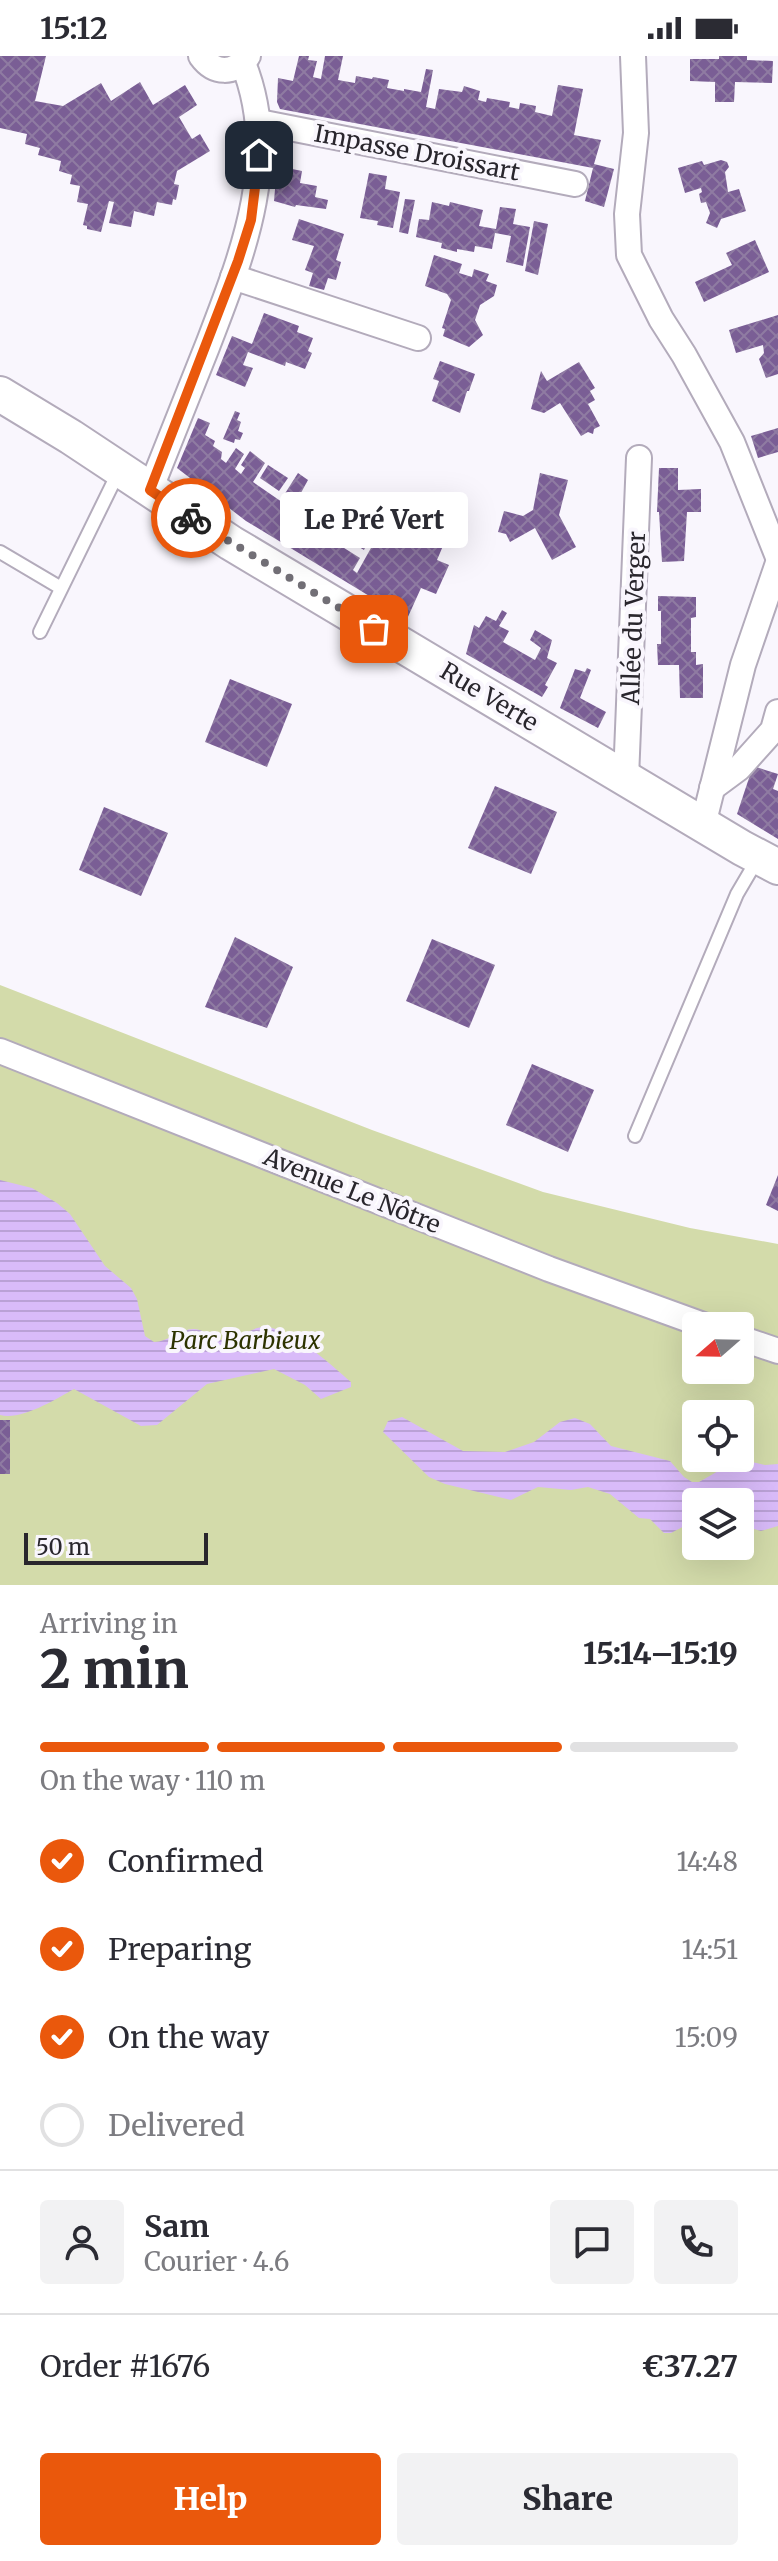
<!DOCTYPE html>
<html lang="en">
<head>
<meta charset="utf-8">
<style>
	:root { --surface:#fff; --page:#f2f2f3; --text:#2b2b33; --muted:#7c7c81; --line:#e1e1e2; --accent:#ea580c }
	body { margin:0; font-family:Merriweather,serif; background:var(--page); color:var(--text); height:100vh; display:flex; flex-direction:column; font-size:30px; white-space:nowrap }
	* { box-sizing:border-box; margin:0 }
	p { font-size:26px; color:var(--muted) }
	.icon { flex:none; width:44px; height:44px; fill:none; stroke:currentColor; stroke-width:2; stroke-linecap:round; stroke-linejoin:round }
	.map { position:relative; height:1529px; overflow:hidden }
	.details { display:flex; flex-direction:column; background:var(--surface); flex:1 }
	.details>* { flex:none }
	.needle { width:52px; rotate:250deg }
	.controls { position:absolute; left:682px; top:1256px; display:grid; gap:16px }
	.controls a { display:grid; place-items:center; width:72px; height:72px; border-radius:8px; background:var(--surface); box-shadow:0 8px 32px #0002; font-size:40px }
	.scale { position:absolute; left:24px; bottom:20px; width:184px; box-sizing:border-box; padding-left:8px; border:4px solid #29262d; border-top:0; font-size:22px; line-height:28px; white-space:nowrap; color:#29262d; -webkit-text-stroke:6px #f9f6fd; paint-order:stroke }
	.pin { position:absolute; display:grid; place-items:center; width:68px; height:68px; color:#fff; margin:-34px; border-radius:16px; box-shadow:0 4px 12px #0006 }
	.courier { position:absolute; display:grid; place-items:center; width:80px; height:80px; margin:-40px; border:6px solid #ea580c; border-radius:50%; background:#fff; color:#222; box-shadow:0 2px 10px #0007 }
	.bubble { position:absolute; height:56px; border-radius:8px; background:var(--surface); box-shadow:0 8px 32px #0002; font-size:26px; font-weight:800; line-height:56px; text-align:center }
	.head em { font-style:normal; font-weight:800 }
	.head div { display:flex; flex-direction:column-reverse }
	.head { display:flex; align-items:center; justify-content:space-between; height:136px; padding:0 40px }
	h1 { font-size:52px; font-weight:800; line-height:60px }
	.bar { display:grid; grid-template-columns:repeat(4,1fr); gap:12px 8px; align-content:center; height:96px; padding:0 40px }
	.bar i { height:10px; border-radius:6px; background:var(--line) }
	.bar .selected { background:var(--accent) }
	.bar p { grid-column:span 4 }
	.line { display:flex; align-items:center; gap:20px; padding:0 40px; border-top:2px solid var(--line) }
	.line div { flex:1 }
	.round { display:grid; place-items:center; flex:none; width:84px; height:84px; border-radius:8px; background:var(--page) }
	ol { padding:0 40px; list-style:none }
	li { display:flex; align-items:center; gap:24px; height:88px }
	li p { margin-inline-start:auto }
	li .icon { padding:8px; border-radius:50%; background:var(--accent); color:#fff; stroke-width:4 }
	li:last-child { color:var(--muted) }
	li i { width:44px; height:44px; border:4px solid var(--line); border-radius:50% }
	.button { display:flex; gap:16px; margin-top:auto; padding:16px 40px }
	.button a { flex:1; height:92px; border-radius:8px; background:var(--accent); color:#fff; font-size:32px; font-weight:800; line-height:92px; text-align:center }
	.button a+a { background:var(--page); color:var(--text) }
	.status { display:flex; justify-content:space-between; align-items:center; height:56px; padding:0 40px; background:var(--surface); direction:ltr }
	.status svg { height:22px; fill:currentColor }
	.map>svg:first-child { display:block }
	.park { fill:#d3dbaa; fill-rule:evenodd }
	.water { fill:url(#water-rules) }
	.building { fill:url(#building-cross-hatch) }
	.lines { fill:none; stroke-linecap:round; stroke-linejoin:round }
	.lane-casing { stroke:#b3abbb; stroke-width:16 }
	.street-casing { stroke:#b3abbb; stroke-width:28 }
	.secondary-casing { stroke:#b3abbb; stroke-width:38 }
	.lane { stroke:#fff; stroke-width:12 }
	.street { stroke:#fff; stroke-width:24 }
	.secondary { stroke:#fff; stroke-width:34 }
	.done { stroke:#726f76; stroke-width:8; stroke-dasharray:0 14.4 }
	.route { stroke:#ea580c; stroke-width:10 }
	.labels { text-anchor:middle; stroke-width:8; stroke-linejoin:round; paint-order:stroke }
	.street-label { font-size:24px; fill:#29262d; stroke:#f9f6fd }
	.park-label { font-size:24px; font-style:italic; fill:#2d3300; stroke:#f9f6fd }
</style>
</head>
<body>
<div class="status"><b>15:12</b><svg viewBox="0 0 49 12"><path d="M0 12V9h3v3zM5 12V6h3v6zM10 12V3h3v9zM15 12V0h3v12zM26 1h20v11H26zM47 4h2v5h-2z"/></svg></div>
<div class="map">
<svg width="778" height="1529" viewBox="0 0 778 1529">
	<defs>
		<pattern id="water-rules" width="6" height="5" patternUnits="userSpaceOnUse" patternTransform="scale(2)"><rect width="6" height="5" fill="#d9bbf9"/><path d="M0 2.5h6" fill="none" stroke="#baa1d6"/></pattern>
		<pattern id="building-cross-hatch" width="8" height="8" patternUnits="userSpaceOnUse" patternTransform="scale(2)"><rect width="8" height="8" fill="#7a5e95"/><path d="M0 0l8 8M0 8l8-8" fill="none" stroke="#8f7ba2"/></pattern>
	</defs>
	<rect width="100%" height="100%" fill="#f9f6fd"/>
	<!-- park -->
	<path class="park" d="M0 929 372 1074 543 1136 690 1172 778 1188V1529H0ZM696 1270H740V1314H696ZM696 1358H740V1402H696ZM696 1446H740V1490H696Z"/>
	<!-- water -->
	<g class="water">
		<path d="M0 1124 32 1132 57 1147 70 1158 105 1210 131 1232 137 1243 145 1280 154 1286C168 1286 179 1273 194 1273 204 1273 212 1283 222 1284 237 1285 249 1272 263 1271 290 1270 331 1309 351 1326V1331L321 1343 305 1329 274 1313 207 1328 157 1369 141 1370 74 1333C56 1343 21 1365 0 1359Z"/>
		<path d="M402 1361 463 1395 505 1396 534 1386 560 1366 575 1362 590 1368 611 1390 670 1405 684 1421 692 1426H699L720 1414 752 1406 765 1409 778 1408V1470L761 1475 740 1469V1446H696V1464L671 1477H664L650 1463 639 1462 610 1438 588 1431 571 1434 538 1431 511 1444 445 1428 429 1421 383 1376 388 1365Z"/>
	</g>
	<!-- building -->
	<g class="building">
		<path d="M0 0H46L35 45 63 50 101 27 111 45 140 26 153 49 185 29 197 49 179 61 192 83 200 78 210 95 177 115 174 128 179 129 176 144 173 143 172 149 157 146 154 160 134 155 131 171 109 167 114 146 109 145 101 176 87 173V170L83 169 88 148 77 146 80 130 70 128 72 119 59 115 61 105 38 99 40 92 25 88 27 78 0 72Z"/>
		<path d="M299 0H309L308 4 317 5 313 21 321 23 325 0H343L338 24 355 27 356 20 372 23 373 21 389 24 387 32 404 35V33L421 36 426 13 433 14 426 51 435 53 439 33 462 36 464 30 480 35 478 44 486 46 487 42 510 46 509 51 519 53 520 47 536 50 535 56 552 60 558 29 583 33 574 79 601 84 594 108 614 113 604 151 585 145 593 112 280 53 277 46 278 22 293 25Z"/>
		<path d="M719 0H747V4L773 5 772 27 735 26 734 46H715V26L690 25V3H719Z"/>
		<path d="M721 104 727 106 729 111 725 116 728 136 739 133 746 155 721 163 717 172 706 167 710 157 706 146 701 147 699 138 702 136 701 132 685 137 678 112 702 105 704 109Z"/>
		<path d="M277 110 302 115 300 127 317 130 315 141 328 144 326 153 296 149 295 151 274 145Z"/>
		<path d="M369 117 387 120 385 133 400 136 393 172 377 169 378 165 360 162Z"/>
		<path d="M405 143 415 144 408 178 399 176Z"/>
		<path d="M432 146 449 150 450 146 483 154 479 170 496 173 500 151 516 153 513 168 530 171 523 210 506 206 511 180 495 177 492 193 475 190 474 196 457 193V196L441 192 442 187 416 181 419 163 429 164Z"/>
		<path d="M299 163 344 178 336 204 341 206 336 224 328 222 324 234 309 230 313 217 305 214 314 190 292 184Z"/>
		<path d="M534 165 548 168 538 219 525 215Z"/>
		<path d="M755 184 769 216 704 246 695 226 732 209 726 197Z"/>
		<path d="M434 199 462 208 459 217 472 221 474 213 489 218 486 225 497 229 494 240 480 249 475 264 483 279 469 291 443 280 445 273 442 272 451 244 447 238 425 230Z"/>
		<path d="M264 257 299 270 297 276 313 282 308 295 312 297 305 313 286 306 285 310 248 296 243 309 253 312 245 331 216 319 232 280 252 288Z"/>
		<path d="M778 259V318L766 322 759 303 764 297 763 289 736 297 729 274Z"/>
		<path d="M440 305 475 318 469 335H467L460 357 432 345 439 325 433 323Z"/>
		<path d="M579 306 595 332 590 335 595 344 588 348 600 370 594 373 593 378 588 376 581 380 560 347 544 357 531 353 541 315 547 325Z"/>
		<path d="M235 355 240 357 237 364 241 366 238 375 243 377 240 384 235 383 234 387 223 383Z"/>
		<path d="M198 362 210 367 205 379 215 385 213 390 222 396 221 403 226 407 236 392 244 398 235 413 241 418 245 412 241 409 250 395 265 407 253 426 295 455 299 449 309 456 303 466 319 476 329 460 343 469 350 456 360 463 347 483 338 477 333 485 360 502 353 514 357 517 376 483 384 488 404 442 454 464 437 504 449 509 436 538 421 532 407 563 246 465 177 412Z"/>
		<path d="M778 372V396L758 402 751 380Z"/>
		<path d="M268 409 288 422 279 435 260 422Z"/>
		<path d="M659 412H678V434L701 433V456H687L684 505 662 506 659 456H657Z"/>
		<path d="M298 417 308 424 296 446 284 439Z"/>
		<path d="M540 417 568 424 559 459 576 491 552 504 535 472 510 486 506 478 498 476 504 455 523 460 533 454Z"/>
		<path d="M324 442 334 449 329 460 317 453Z"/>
		<path d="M385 450 392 453 382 474 373 475Z"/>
		<path d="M365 470 373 475 364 494 359 491 363 484 358 481Z"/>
		<path d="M658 540 696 541V561L691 562V596H696V609L703 608V642H680L679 609H658L657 588H661V555H658Z"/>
		<path d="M502 554 507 557 499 570 509 575 503 586 535 604 541 592 530 584 535 574 552 584 547 602 557 607 545 629 548 631 542 641 466 598 474 569 479 572 486 560 496 565Z"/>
		<path d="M587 612 591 614 580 642 606 656 598 672 560 652 575 613 585 616Z"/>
		<path d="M230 623 292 648 267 711 205 686Z"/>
		<path d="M753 710 778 718 773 733 778 735V783L737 758Z"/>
		<path d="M495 730 557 756 531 818 468 792Z"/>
		<path d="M104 751 168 777 141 840 79 814Z"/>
		<path d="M235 881 293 911 267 972 205 951Z"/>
		<path d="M432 883 495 909 469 972 406 945Z"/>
		<path d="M532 1008 594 1034 568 1096 506 1069Z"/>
		<path d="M778 1119V1155L766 1149Z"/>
		<rect x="0" y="1364" width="10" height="54"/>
	</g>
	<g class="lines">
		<!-- lane casing -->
		<g class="lane-casing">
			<g id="lane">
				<path d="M0 496 61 532"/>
				<path d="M40 576 118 417"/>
				<path d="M635 1080 737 838 757 804"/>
			</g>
		</g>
		<!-- street casing -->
		<g class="street-casing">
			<g id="street">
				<path d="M201 0C214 18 234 19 248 0"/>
				<path d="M633 0 636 77 627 158 629 199 661 263 684 299 732 386 778 501"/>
				<path d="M259 66 575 128"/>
				<path d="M233 221 418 282"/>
				<path d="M150 434C169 386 188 339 207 291 242 200 282 103 243 7"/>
				<path d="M626 722 639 402"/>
				<path d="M712 732 739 712 773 674 778 656"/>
				<path d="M703 769 743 609 778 507"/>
				<path d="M0 995 549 1213 706 1270"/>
				<path d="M740 1282 778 1295"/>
			</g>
		</g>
		<!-- secondary casing -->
		<g class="secondary-casing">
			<path id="secondary" d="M0 338 71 381 231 487 742 792 778 811"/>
		</g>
		<!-- lane -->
		<use href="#lane" class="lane"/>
		<!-- street -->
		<use href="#street" class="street"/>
		<!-- secondary -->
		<use href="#secondary" class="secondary"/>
	</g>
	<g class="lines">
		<!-- done -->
		<path class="done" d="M191 462 374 573"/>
		<!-- route -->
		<path class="route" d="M191 462 150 434 238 205 251 164 259 99"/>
	</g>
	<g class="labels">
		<!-- street labels -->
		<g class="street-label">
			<text transform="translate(417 97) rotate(11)" y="8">Impasse Droissart</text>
			<text transform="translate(634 562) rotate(-88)" y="8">Allée du Verger</text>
			<text transform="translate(489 641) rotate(31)" y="8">Rue Verte</text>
			<text transform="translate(352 1135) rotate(22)" y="8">Avenue Le Nôtre</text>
		</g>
		<!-- park labels -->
		<g class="park-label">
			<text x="245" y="1293">Parc Barbieux</text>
		</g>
	</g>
</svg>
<div class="controls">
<a><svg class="needle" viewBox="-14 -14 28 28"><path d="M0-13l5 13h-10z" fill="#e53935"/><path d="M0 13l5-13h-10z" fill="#7c7c81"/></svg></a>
<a><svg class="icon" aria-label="locate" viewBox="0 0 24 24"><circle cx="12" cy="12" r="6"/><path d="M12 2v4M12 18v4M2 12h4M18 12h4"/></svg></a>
<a><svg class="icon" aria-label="layers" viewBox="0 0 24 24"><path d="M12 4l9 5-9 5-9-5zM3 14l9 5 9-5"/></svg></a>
</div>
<div class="scale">50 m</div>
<div class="pin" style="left:374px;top:573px;background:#ea580c"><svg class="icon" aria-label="bag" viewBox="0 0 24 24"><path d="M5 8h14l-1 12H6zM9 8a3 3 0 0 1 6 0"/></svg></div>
<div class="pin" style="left:259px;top:99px;background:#1f2937"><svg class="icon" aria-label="home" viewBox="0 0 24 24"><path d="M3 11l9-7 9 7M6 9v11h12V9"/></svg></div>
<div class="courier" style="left:191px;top:462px"><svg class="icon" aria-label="bike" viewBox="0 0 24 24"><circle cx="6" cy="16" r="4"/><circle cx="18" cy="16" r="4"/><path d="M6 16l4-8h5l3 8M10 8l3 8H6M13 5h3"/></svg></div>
<div class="bubble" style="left:280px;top:436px;width:188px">Le Pré Vert</div>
</div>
<section class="details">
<div class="head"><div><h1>2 min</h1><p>Arriving in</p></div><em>15:14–15:19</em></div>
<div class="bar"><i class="selected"></i><i class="selected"></i><i class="selected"></i><i></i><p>On the way · 110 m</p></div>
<ol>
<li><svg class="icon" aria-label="check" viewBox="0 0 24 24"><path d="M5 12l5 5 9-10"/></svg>Confirmed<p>14:48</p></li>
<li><svg class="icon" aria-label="check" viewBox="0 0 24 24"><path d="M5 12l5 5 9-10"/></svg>Preparing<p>14:51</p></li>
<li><svg class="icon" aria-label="check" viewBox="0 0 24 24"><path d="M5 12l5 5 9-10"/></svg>On the way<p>15:09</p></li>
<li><i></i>Delivered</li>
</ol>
<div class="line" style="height:144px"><a class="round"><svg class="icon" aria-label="person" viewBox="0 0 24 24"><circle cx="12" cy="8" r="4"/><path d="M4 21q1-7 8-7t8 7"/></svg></a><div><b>Sam</b><p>Courier · 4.6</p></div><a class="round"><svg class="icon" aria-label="chat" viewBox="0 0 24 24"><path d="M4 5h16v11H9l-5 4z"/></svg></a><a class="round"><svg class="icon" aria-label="phone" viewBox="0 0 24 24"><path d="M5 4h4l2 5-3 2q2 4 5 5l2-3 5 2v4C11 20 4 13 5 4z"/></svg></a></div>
<div class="line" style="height:104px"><div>Order #1676</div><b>€37.27</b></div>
<div class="button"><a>Help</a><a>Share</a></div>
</section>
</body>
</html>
